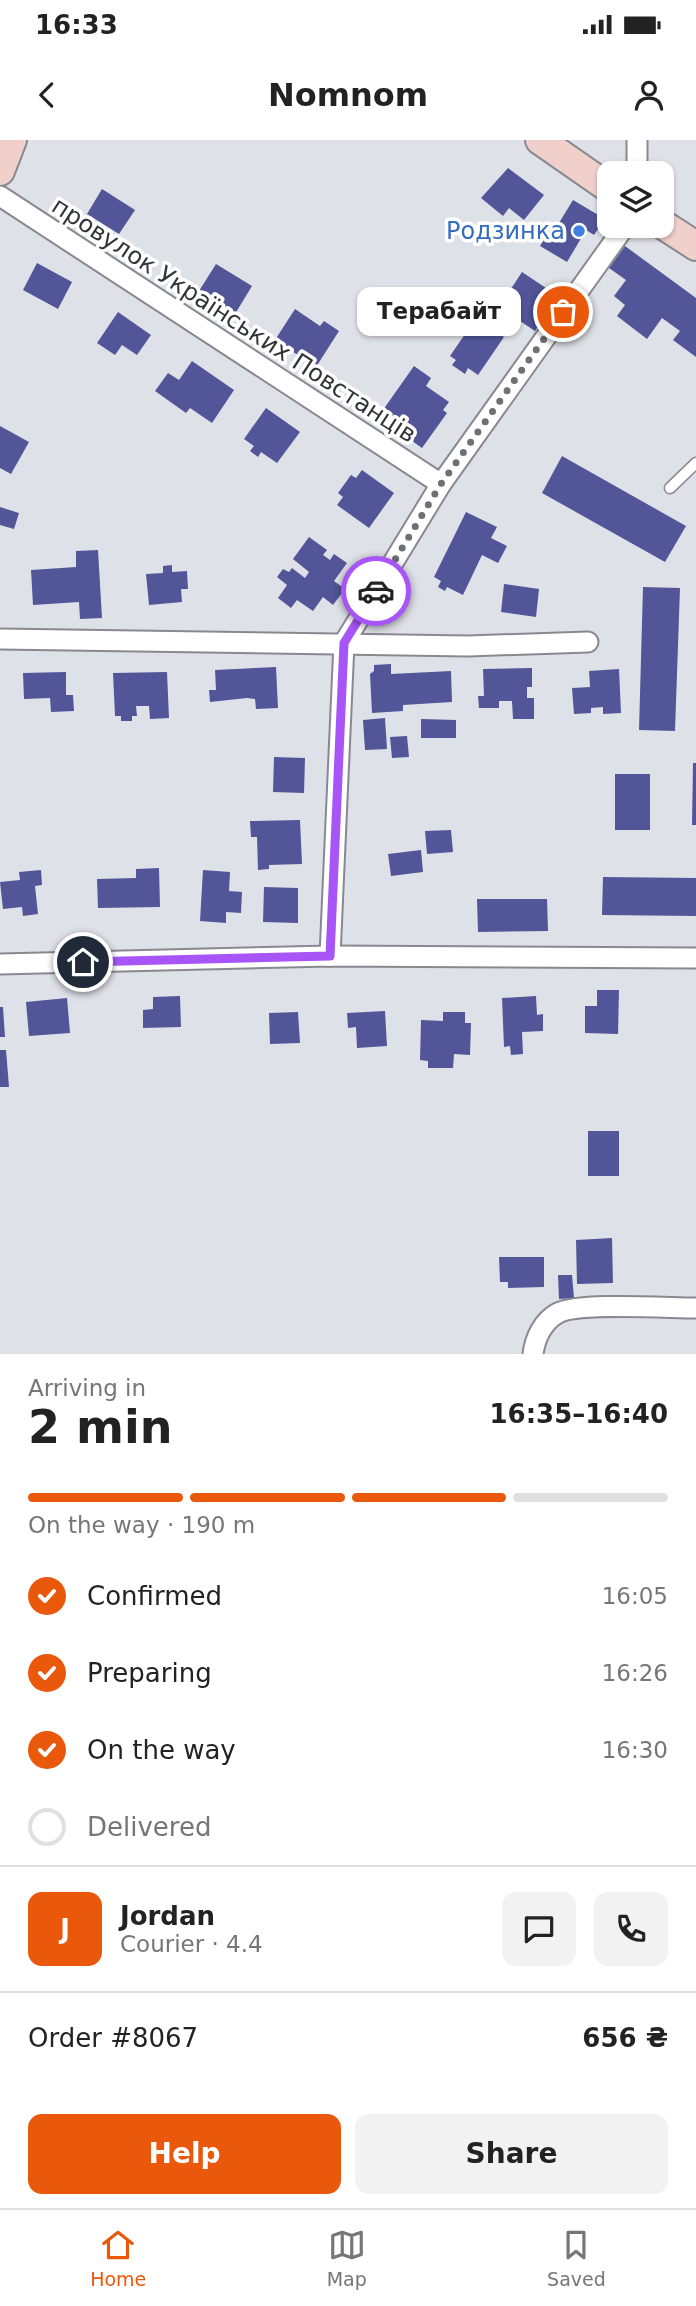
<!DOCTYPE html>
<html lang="en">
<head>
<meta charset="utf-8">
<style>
	:root { --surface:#fff; --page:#f2f2f2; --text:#222; --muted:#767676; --line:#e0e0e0; --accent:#ea580c }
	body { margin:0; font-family:"DejaVu Sans",sans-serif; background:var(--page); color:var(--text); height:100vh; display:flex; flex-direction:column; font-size:26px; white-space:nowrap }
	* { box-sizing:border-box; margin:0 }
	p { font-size:23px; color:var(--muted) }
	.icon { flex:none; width:38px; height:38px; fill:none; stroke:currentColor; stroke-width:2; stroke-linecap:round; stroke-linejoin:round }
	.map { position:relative; height:1214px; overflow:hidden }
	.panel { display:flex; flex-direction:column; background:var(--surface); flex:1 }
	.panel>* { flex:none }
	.tools { position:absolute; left:597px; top:21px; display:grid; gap:14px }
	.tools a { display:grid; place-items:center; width:77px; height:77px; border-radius:14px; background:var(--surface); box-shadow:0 2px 5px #0004; font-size:35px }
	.pin { position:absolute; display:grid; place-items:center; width:60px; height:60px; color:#fff; margin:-30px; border:4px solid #fff; border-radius:50%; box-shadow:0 2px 7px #0007 }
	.courier { position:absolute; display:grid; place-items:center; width:70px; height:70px; margin:-35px; border:5px solid #a855f7; border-radius:50%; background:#fff; color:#222; box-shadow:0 2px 9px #0007 }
	.bubble { position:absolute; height:49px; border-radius:14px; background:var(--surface); box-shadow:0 2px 5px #0004; font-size:23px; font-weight:600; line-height:49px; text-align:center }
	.head em { font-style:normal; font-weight:600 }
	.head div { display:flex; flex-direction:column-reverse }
	.head { display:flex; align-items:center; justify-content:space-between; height:119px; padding:0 28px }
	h1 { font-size:46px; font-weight:600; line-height:52px }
	.bar { display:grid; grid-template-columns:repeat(4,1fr); gap:10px 7px; align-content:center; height:84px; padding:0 28px }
	.bar i { height:9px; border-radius:5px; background:var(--line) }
	.bar .current { background:var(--accent) }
	.bar p { grid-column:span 4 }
	.line { display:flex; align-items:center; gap:18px; padding:0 28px; border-top:2px solid var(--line) }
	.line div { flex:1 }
	.round { display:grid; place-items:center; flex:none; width:74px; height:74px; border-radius:14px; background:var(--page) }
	ol { padding:0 28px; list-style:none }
	li { display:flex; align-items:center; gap:21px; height:77px }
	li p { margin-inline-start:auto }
	li .icon { padding:7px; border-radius:50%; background:var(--accent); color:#fff; stroke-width:4 }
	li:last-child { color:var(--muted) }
	li i { width:38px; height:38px; border:4px solid var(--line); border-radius:50% }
	.button { display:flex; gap:14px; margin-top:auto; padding:14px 28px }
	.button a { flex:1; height:80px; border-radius:14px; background:var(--accent); color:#fff; font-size:28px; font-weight:600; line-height:80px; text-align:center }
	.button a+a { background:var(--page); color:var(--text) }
	.status { display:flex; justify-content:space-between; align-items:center; height:49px; padding:0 35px; background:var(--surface); direction:ltr }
	.status svg { height:19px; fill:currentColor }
	header { display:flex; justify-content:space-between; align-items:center; height:91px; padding:0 28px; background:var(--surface); font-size:32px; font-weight:600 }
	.dock { display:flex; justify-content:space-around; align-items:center; height:98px; border-top:2px solid var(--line); background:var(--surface); font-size:19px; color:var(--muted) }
	.dock a { display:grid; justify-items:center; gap:4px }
	.dock .current { color:var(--accent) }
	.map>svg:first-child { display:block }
	.building { fill:#525698 }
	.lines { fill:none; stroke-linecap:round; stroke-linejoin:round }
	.lane-casing { stroke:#888990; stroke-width:13 }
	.street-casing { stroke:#888990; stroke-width:23 }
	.secondary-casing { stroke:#888990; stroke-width:32 }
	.lane { stroke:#fff; stroke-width:10 }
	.street { stroke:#fff; stroke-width:19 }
	.secondary { stroke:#f1d0cc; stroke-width:28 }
	.done { stroke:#6f7074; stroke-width:7; stroke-dasharray:0 12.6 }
	.route { stroke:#a855f7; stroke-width:9 }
	.shop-dot { fill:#3f7fe0; stroke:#fff; stroke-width:2.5 }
	.labels { text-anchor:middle; stroke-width:7; stroke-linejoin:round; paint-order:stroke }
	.shop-label { font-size:24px; fill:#366cbe; stroke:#fff; text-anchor:end }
	.street-label { font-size:24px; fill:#323336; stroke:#fff }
</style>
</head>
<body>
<div class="status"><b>16:33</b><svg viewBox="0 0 49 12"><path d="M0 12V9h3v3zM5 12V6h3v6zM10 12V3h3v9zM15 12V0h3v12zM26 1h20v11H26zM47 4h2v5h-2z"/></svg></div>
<header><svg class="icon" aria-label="back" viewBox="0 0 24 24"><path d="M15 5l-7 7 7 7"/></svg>Nomnom<svg class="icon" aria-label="person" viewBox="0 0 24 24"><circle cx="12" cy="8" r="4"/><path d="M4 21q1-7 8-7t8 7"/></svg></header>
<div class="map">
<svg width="696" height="1214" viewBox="0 0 696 1214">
	<rect width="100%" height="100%" fill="#dfe1e8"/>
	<!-- building -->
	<g class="building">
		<path d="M508 28 544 55 524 80 509 68 503 76 481 58Z"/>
		<path d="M102 49 135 70 119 94 87 74Z"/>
		<path d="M573 60 605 79 594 95 586 90 567 122 540 106 551 88 554 91Z"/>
		<path d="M625 106 696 158V217L673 200 680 191 662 178 647 199 617 176 625 165 614 156 626 140 609 128Z"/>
		<path d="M37 123 72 142 58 169 23 150Z"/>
		<path d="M216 124 252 146 235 174 199 151Z"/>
		<path d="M522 132 558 156 535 191 499 167Z"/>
		<path d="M295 169 320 186 324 181 339 191 316 227 275 200Z"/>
		<path d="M118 172 151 195 137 215 122 205 115 215 97 203Z"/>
		<path d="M476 178 504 197 478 235 468 228 465 234 452 225 456 220 450 216Z"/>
		<path d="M192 221 234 250 212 283 190 268 186 273 155 251 168 233 179 240Z"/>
		<path d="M414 226 431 238 426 246 449 262 443 270 447 273 422 308 378 277Z"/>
		<path d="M266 268 300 292 277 323 261 312 258 317 250 311 254 306 244 299Z"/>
		<path d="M0 286 29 302 11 334 0 328Z"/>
		<path d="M562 316 686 386 665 422 542 353Z"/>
		<path d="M362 330 394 353 369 388 337 365 343 357 338 353 351 335 356 338Z"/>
		<path d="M0 367 19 373 14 389 0 385Z"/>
		<path d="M466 372 497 387 491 398 507 406 498 423 482 415 463 455 447 447 445 451 438 447 441 441 434 437Z"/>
		<path d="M309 397 327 410 323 415 330 420 334 414 347 423 334 441 345 449 333 465 323 457 313 471 297 460 291 468 278 458 287 445 277 437 283 429 289 432 292 428 305 438 309 432 293 419Z"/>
		<path d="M98 410 102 478 80 479 79 462 33 465 31 430 76 427V411Z"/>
		<path d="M172 425V432L187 431 188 449H181L182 462 149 465 146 434 163 433V426Z"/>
		<path d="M504 444 539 449 536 477 501 472Z"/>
		<path d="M643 447 680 448 675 591 639 590Z"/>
		<path d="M391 524V534L451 531 452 562 403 565V571L372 573 370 534 374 531V525Z"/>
		<path d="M276 527 278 568 256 569 255 559 247 558 210 562 209 550H216L215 530Z"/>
		<path d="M532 528V547H527V558H534V579H513L512 561H499V568H479L478 556H484L483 529Z"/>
		<path d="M619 529 621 573 603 574V567L591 568V573L574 574 572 548 590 547 589 531Z"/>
		<path d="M66 532V555H73L74 571 51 572 50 558 24 559 23 533Z"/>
		<path d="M167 532 169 578 150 579 149 566H136L137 576H132V581H121V576H115L113 533Z"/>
		<path d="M385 578 387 609 365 610 363 580Z"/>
		<path d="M421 579 456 580V598H421Z"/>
		<path d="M407 596 409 617 392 618 390 597Z"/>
		<path d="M274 617 305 618 304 653 273 652Z"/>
		<path d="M693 623H696V685H692Z"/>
		<rect x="615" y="634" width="35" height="56"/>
		<path d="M300 680 302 724 269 725V729L258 730 257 697H251L250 681Z"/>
		<path d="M451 690 453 712 427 714 425 691Z"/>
		<path d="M421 710 423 732 391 736 388 714Z"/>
		<path d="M159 728 160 767 98 768 97 739 136 738V729Z"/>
		<path d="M41 730 42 745 35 746 38 774 23 776 22 767 3 769 0 742 20 740 19 732Z"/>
		<path d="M203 730 230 732 229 751 242 752 241 773 226 772V783L200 781Z"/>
		<path d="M603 737 696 738V776L602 775Z"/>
		<path d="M264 747 298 748V783L263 782Z"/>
		<path d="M477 759H547L548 791 478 792Z"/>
		<path d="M597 850H619L618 894 585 893V866H597Z"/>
		<path d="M180 856 181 887 143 888V870L153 869V857Z"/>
		<path d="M536 856 537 875 543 874V891L522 892 523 914 511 915 510 906 504 907 502 858Z"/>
		<path d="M67 858 70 893 29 896 26 862Z"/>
		<path d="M0 867H3L5 897H0Z"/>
		<path d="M385 871 387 906 357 908 356 887 348 888 347 873Z"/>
		<path d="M298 872 300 903 270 904 269 873Z"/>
		<path d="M443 872H465V883H471L470 915 454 914 453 928H428V921L420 920 421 880 443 881Z"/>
		<path d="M0 910H6L9 947H0Z"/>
		<rect x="588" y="991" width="31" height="45"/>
		<path d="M612 1098 613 1143 577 1144 576 1100Z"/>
		<path d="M499 1117H544V1147L508 1148V1142H500Z"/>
		<path d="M558 1135H572L574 1158 559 1159Z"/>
	</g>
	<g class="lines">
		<!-- lane casing -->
		<g class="lane-casing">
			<path id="lane" d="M670 348 696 323"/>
		</g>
		<!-- street casing -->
		<g class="street-casing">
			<g id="street">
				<path d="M637 0V33"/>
				<path d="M0 56 441 344"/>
				<path d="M0 499 468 506 588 502"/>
				<path d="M330 816 344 503 441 344 625 86"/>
				<path d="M0 824 330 816 696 818"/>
				<path d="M533 1214C535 1198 543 1181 558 1173 579 1162 668 1168 696 1168"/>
			</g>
		</g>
		<!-- secondary casing -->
		<g class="secondary-casing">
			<g id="secondary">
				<path d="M540 0 609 48"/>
				<path d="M0 31 12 0"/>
				<path d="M662 84 696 106"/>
			</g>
		</g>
		<!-- lane -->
		<use href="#lane" class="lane"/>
		<!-- street -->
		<use href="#street" class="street"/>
		<!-- secondary -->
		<use href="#secondary" class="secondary"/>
	</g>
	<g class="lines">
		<!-- done -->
		<path class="done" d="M376 451 441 344 563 172"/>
		<!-- route -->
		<path class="route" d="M83 822 330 816 344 503 376 451"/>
	</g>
	<!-- markers -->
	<circle class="shop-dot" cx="579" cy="91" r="7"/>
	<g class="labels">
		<!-- shop labels -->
		<g class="shop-label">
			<text x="565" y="99">Родзинка</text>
		</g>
		<!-- street labels -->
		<g class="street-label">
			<text transform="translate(234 180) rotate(33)" y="8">провулок Українських Повстанців</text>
		</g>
	</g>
</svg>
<div class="tools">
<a><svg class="icon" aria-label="layers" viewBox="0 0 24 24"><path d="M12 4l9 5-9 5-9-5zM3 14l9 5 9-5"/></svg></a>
</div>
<div class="pin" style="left:563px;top:172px;background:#ea580c"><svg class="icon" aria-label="bag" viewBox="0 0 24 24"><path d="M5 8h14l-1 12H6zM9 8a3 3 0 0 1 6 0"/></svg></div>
<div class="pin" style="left:83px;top:822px;background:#1f2937"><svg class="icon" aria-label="home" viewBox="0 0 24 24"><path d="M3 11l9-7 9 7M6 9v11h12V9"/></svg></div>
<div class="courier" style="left:376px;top:451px"><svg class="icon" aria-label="car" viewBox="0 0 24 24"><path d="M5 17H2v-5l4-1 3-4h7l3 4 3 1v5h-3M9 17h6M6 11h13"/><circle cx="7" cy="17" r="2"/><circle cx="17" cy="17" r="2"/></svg></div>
<div class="bubble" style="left:357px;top:147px;width:164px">Терабайт</div>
</div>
<section class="panel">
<div class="head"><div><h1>2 min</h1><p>Arriving in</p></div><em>16:35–16:40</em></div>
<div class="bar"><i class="current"></i><i class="current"></i><i class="current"></i><i></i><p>On the way · 190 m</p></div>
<ol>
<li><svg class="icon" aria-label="check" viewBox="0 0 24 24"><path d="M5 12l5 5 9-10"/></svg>Confirmed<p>16:05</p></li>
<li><svg class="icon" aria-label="check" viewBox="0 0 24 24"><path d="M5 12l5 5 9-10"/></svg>Preparing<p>16:26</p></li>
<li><svg class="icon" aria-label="check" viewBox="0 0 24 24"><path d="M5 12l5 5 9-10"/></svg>On the way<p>16:30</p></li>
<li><i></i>Delivered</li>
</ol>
<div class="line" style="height:126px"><b class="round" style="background:var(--accent);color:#fff">J</b><div><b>Jordan</b><p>Courier · 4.4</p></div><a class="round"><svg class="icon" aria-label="chat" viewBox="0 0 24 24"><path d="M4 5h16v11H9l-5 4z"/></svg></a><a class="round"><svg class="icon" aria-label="phone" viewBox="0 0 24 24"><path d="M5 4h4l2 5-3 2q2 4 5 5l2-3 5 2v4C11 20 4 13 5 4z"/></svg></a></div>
<div class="line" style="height:91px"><div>Order #8067</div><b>656 ₴</b></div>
<div class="button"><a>Help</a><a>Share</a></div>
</section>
<nav class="dock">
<a class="current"><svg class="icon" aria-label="home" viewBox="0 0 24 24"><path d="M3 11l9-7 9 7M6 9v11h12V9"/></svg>Home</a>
<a><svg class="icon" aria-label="map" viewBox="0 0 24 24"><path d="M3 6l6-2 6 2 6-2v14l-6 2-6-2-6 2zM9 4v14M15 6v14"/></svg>Map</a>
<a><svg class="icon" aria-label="saved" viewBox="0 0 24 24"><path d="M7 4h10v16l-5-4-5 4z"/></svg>Saved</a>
</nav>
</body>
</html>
